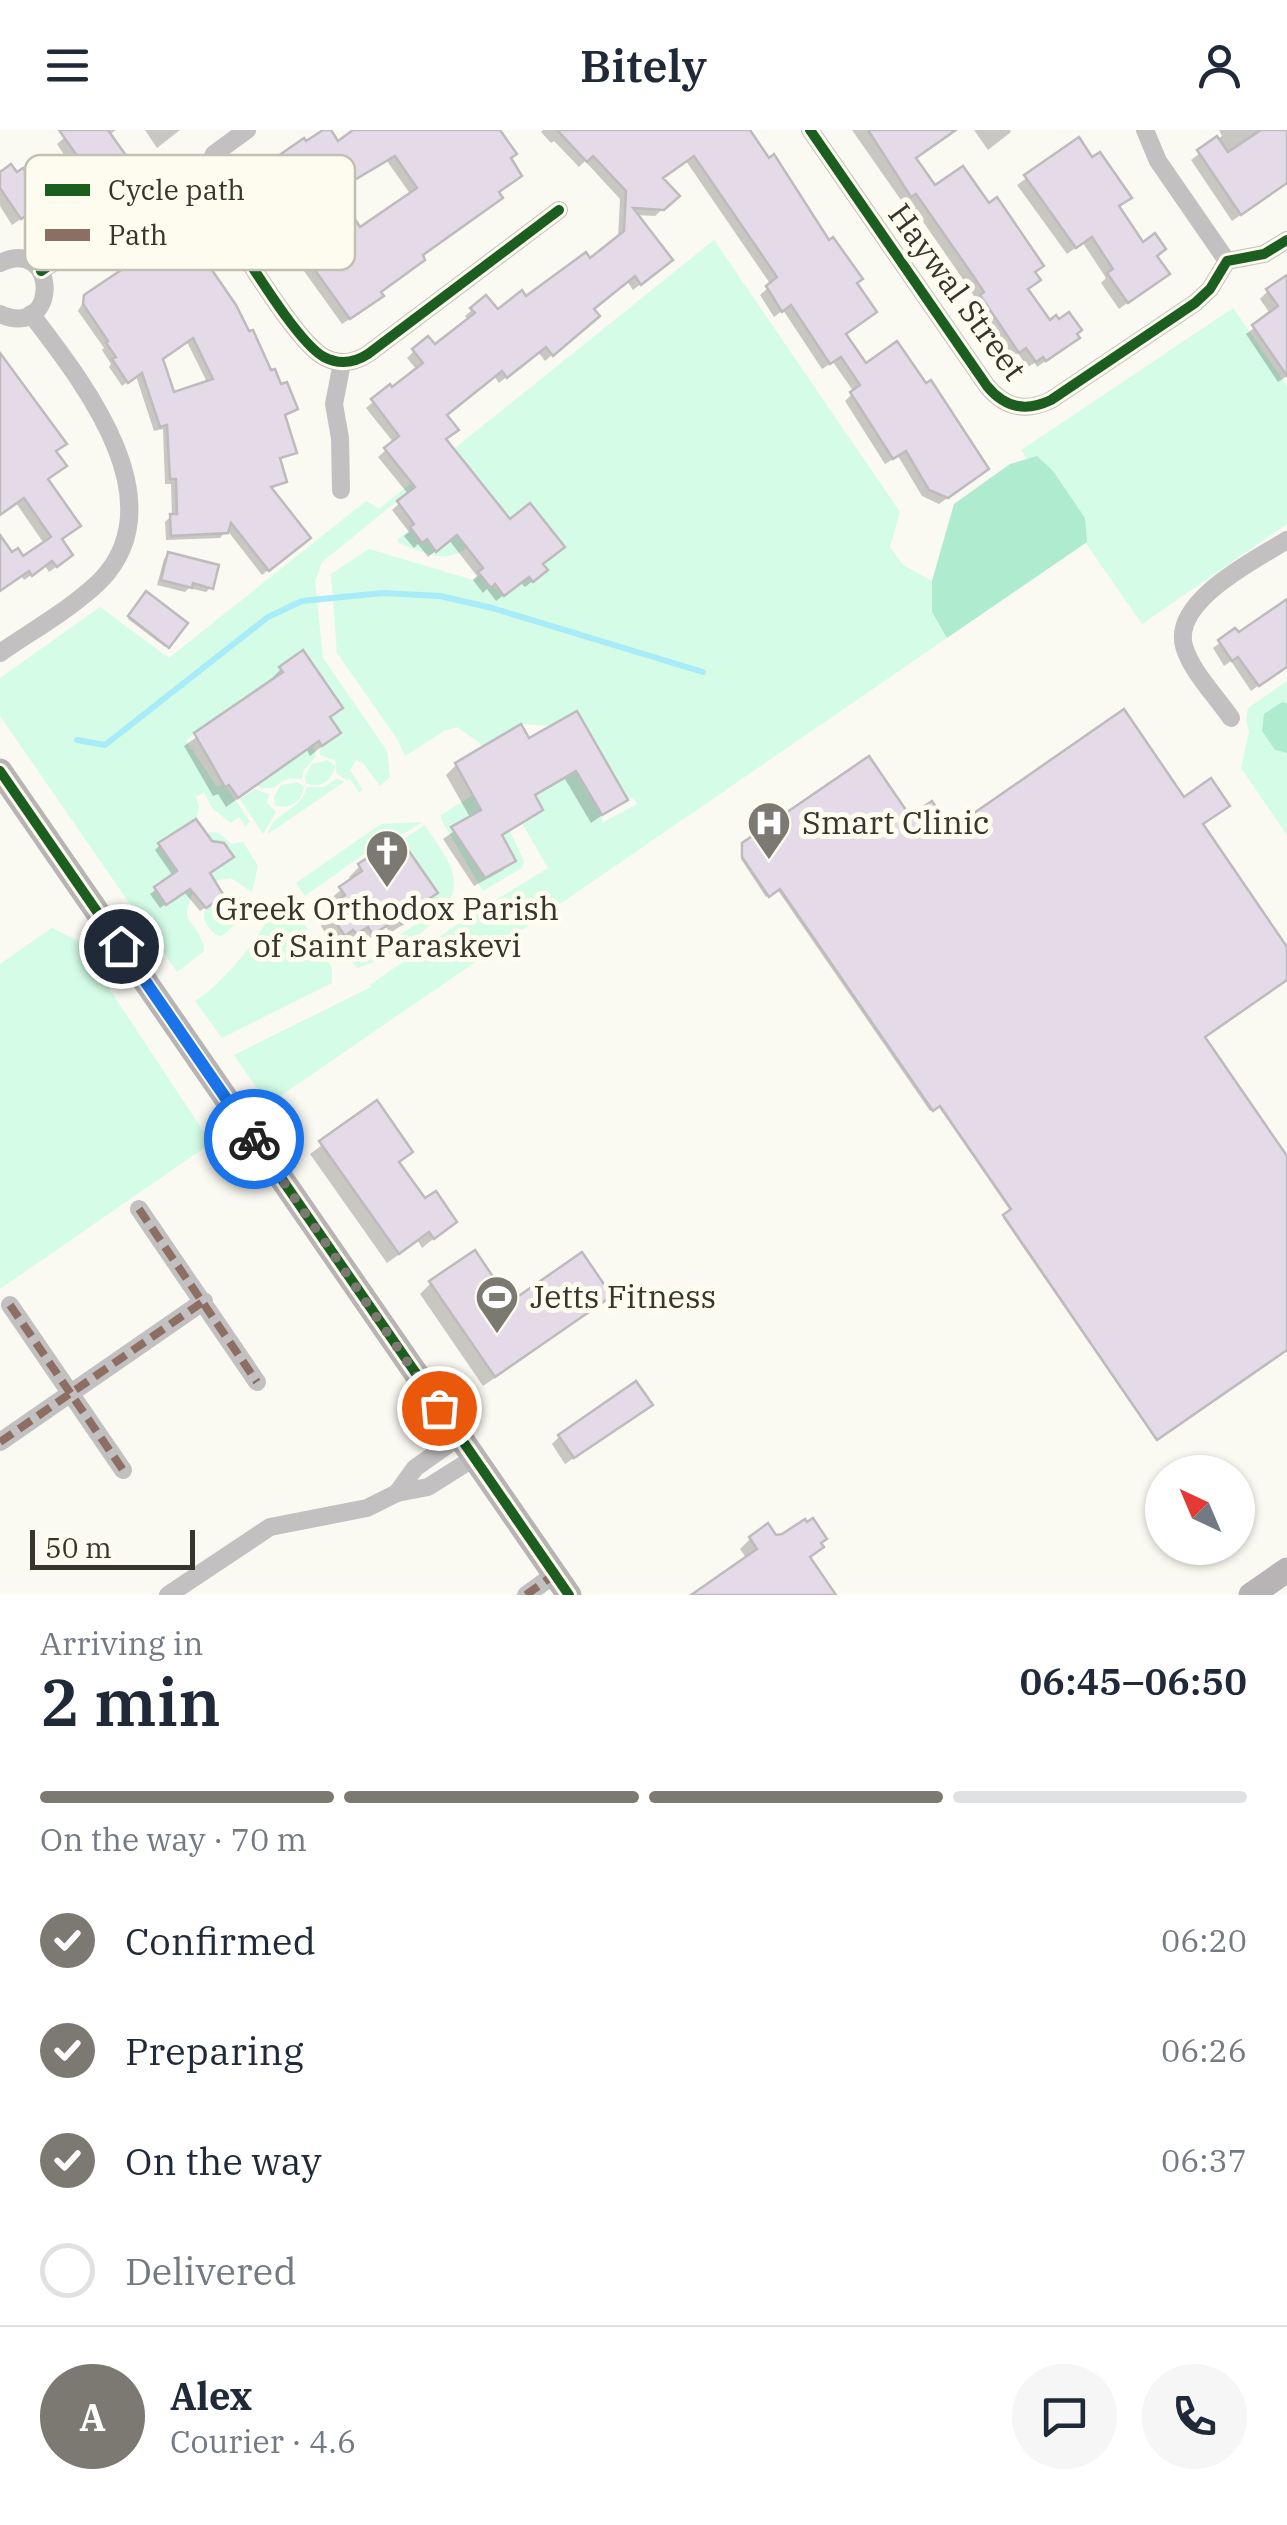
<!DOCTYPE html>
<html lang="en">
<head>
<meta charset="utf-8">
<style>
	:root { --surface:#fff; --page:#f6f6f7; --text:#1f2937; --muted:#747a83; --line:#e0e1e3; --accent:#7b7972 }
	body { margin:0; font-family:"IBM Plex Serif",serif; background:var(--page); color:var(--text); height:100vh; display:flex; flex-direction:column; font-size:38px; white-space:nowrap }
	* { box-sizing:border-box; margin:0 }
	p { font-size:32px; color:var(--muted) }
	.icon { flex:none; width:55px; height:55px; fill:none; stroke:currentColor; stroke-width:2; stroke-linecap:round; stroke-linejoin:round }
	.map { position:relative; height:1465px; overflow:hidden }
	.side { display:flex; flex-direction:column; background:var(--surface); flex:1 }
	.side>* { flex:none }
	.needle { width:65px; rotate:316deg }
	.buttons { position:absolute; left:1145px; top:1325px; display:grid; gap:20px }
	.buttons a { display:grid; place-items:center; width:110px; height:110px; border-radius:50%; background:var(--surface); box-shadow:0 2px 8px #0004; font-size:50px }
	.scale { position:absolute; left:30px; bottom:25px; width:165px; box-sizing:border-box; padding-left:10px; border:5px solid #36342d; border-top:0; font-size:28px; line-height:35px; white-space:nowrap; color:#36342d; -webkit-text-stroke:8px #fefbef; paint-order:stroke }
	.pin { position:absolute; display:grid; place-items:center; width:85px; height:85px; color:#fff; margin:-42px; border:5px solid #fff; border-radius:50%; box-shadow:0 2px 10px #0007 }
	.courier { position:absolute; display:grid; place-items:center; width:100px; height:100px; margin:-50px; border:8px solid #1a73e8; border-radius:50%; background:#fff; color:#222; box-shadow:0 2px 12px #0007 }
	.head em { font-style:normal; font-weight:600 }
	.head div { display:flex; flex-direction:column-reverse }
	.head { display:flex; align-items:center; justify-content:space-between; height:170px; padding:0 40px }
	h1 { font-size:65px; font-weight:600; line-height:75px }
	.bar { display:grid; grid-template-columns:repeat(4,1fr); gap:15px 10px; align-content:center; height:120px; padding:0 40px }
	.bar i { height:12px; border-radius:8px; background:var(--line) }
	.bar .current { background:var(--accent) }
	.bar p { grid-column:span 4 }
	.line { display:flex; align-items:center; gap:25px; padding:0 40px; border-top:2px solid var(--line) }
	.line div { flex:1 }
	.round { display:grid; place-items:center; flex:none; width:105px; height:105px; border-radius:52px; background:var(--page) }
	ol { padding:0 40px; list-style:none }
	li { display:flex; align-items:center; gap:30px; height:110px }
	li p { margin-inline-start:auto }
	li .icon { padding:10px; border-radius:50%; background:var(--accent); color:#fff; stroke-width:4 }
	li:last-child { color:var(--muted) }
	li i { width:55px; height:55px; border:5px solid var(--line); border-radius:50% }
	header { display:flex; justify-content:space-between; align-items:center; height:130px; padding:0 40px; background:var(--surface); font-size:45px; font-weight:600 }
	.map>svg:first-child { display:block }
	.green { fill:#d4fce6 }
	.forest { fill:#afebcf }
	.shadow { fill:#0003; fill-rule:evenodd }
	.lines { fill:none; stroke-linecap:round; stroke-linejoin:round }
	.stream { stroke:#a7ecf8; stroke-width:6 }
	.building { fill:#e5dbe8; stroke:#bebbbc; stroke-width:2.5; fill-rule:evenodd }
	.street { stroke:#c2c0c1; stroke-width:18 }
	.secondary { stroke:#b8b4b6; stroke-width:25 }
	.quiet { stroke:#8d6e63; stroke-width:8; stroke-dasharray:15 8; stroke-linecap:butt }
	.cycleway-casing { stroke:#fefbef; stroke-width:16 }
	.cycleway { stroke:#1b5e20; stroke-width:10 }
	.done { stroke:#7b7972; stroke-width:10; stroke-dasharray:0 18 }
	.route { stroke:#1a73e8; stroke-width:12 }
	.labels { text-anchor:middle; stroke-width:10; stroke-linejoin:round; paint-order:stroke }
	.street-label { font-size:32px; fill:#36342d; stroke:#fefbef }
	.poi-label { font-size:32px; fill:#36342d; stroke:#fefbef; text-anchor:start }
	.key { fill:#fefbef; stroke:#c2bfb5; stroke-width:2.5 }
	.key-label { font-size:28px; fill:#36342d }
</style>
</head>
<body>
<header><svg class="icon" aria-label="menu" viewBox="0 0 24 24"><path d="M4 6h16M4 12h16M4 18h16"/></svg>Bitely<svg class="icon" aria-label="person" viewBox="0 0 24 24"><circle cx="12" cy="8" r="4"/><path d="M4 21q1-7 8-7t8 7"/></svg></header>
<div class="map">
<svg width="1287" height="1465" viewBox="0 0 1287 1465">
	<rect width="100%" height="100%" fill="#faf9f2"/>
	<!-- green -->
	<g class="green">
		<path d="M714 110 900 382 890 417 903 435 932 451V482L947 508 273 971 265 970 234 925 371 857V854L468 787 548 738 522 693 543 680 534 665 561 615 602 685V693L637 674 633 667 628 670 577 581 550 596 521 594 484 616 457 597 444 601 405 626 398 610 337 523 331 444 369 419 473 450 480 445 505 466 529 447 533 452 547 441 539 429 564 416 530 373 516 384 520 390 466 416 467 418C443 435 424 422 398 413V409L411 399 422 413 427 409 436 421 460 402 397 371 322 432 315 451 323 528 387 621 390 647 380 656 363 633 356 630 350 640 363 660 359 662 350 649 347 650 337 644 335 630 320 625 319 614 323 616 341 604 330 587 343 578 303 520 280 536 283 542 186 610 217 657 223 654 226 656 250 692 245 696 239 687 231 693 212 678 204 662 196 667 199 676 196 689 159 713 177 741 157 755 156 760 164 772 169 773 190 759 194 761C178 798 193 783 204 816L203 822 177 842 0 586V548L100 477 169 528 366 371 379 379Z"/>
		<path d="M1233 178 1287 256V394L1142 494 1021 320Z"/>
		<path d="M1287 551V573L1282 572 1275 620 1287 623V705L1241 638 1249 602 1246 590 1248 578Z"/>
		<path d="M314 615 316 626 303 641 302 649C289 647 283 649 274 658H260L257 654Z"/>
		<path d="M328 630 335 636C332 651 320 659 306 653L305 647 312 634Z"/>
		<path d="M337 649 344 652 268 704C275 679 301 682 307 657H324Z"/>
		<path d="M297 652 304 657C301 673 289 680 275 675L274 666 281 655Z"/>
		<path d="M255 659 269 664 267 673 276 682 263 704 240 669Z"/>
		<path d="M473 665 481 680 452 697 477 738 509 719 496 696 505 691 524 731 522 738 483 761 441 689V685Z"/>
		<path d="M422 692 396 709H387L375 716 305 766 296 753 381 694Z"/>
		<path d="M425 695C435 712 453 732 454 752 456 787 387 831 357 838L336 811 342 806 360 832 425 788 418 776 437 763 405 714 396 720 393 716Z"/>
		<path d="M210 702 219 703 231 714 243 712 258 736 252 762 231 748 213 751 210 743 231 729 232 724 224 713 219 712 203 723 196 712Z"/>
		<path d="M228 763 240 767 245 779 236 793 222 806 216 805C192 783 208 777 228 763Z"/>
		<path d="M295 788 302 791 332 838V853L222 908 195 871C218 858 255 814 267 790Z"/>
		<path d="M52 798 77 810 211 1013 0 1159V834Z"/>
	</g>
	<!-- forest -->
	<g class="forest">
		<path d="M1037 326 1053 341 1085 388 1087 412 947 508 932 482V451L954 374 1010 334Z"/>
		<path d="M1282 572 1287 573V623L1275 620 1262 601 1264 584Z"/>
	</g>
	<!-- shadow -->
	<g class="shadow">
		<path d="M74 0H116L109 5 113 43 97 54 94 50 73 64 70 61 44 79 41 75 12 95 0 76V45L42 59 73 38 57 14Z"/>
		<path d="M145 0H180L157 18Z"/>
		<path d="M327 0 338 14 358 0H497L508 29 497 63 379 163 374 173 342 194 243 56ZM387 31 411 65 360 100 334 63Z"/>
		<path d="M543 0H628L661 49 676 66 655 86 635 85 663 137 633 160 627 151 591 180 589 193 545 231 538 222 499 253 494 246 444 286V310L540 435 538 447 525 457 520 452 496 471 487 459 483 463 473 450 477 446 449 410 428 427 418 414 414 418 404 406 409 402 392 380 409 365 378 327 394 313 366 278 389 258 392 261 417 240 407 228 414 221 435 218 469 191 465 186 472 180 497 183 590 131 618 109 620 69 585 31 579 37 554 11 551 13 541 2Z"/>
		<path d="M653 0H747L855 154 843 205 865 236 986 339 979 346 939 374 922 366 898 326 885 334 845 271 854 262 833 232 822 239 783 180 774 187 760 165 771 155 686 31 678 37Z"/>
		<path d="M852 0H939L914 29 935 59 1033 143 1038 150 1026 161 1069 215 1037 237 1035 233 1027 237 1018 223 1011 228 974 174 977 171 967 155 908 70 903 73Z"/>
		<path d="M974 0H1010L1011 2 988 20Z"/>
		<path d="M1219 0H1287V54L1232 91 1191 30 1222 6Z"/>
		<path d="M1078 11 1092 30 1129 68 1117 78 1167 144 1119 179 1101 153 1106 148 1083 113 1067 124 1017 55Z"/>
		<path d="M135 128 280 257 295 279 283 287 294 322 278 331 284 351 270 360 302 413 262 445 227 400 220 408 166 410 165 392 172 385 171 354H165L163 299 154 301 136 246 122 256 109 237 111 234 102 220 104 218 78 181 86 167 131 136 129 133ZM187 212 208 254 173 266 160 230Z"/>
		<path d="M1268 161 1287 162V246L1278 252 1246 204 1271 185 1260 169Z"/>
		<path d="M0 232 54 322 46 350 63 432 49 442 45 436 24 450 21 446 0 460V410L11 426 22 430 45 415 16 373 0 384Z"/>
		<path d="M169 424 211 457 206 462 189 458 185 462 157 455 164 429Z"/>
		<path d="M147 465 184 493 165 517 128 489Z"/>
		<path d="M1287 468V535L1251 561 1231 531 1224 536 1213 518 1235 501 1238 506Z"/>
		<path d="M281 539 340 578 329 589 338 603 310 626 307 620 226 677 218 664 213 666 184 616 272 553 270 550Z"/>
		<path d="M528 612 625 669 591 693 565 649 533 667 540 680 500 707 513 730 503 740 474 756 443 709 471 689 446 645 456 635Z"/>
		<path d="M910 690 950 702 1200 694 1287 821V848L1202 907 1287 1218 1155 1309 1003 1088 1011 1082 938 976 930 981 777 759 766 767 741 729 744 715Z"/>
		<path d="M210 713 208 744 215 771 200 781 184 762 160 778 150 764 173 746 155 720 160 715Z"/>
		<path d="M383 731 434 763 407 792 390 803 386 797 362 814 356 806 345 813 341 809 333 815 321 796 327 790 324 786 334 776 330 769 352 751 349 747 360 736Z"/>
		<path d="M377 974 410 1022 398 1034 425 1072 454 1092 422 1118 418 1111 387 1133 310 1024Z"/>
		<path d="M431 1153 510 1175 609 1166 598 1177 483 1256 420 1164Z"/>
		<path d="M642 1282 565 1334 552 1314 560 1306Z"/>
		<path d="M775 1407 833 1465H694L747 1429 740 1419 750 1409Z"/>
	</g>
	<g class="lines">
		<!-- stream -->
		<path class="stream" d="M77 610 105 615 268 487 302 471 383 463 440 466 492 478 703 542"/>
	</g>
	<!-- building -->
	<g class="building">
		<path d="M59 0H108L127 27 121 31 124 36 105 49 102 44 81 58 79 55 53 73 50 69 21 89 0 58V42L11 34 17 42 23 38 32 51 37 47 42 55 80 30Z"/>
		<path d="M323 0H331L338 11 353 0H500L517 24 511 28 522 46 499 62 503 68 423 125 425 130 381 162 384 166 350 189 248 47 304 8 306 11ZM395 26 417 58 360 97 336 61Z"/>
		<path d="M557 0H750L769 28 774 24 829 110 833 107 863 149 857 153 877 182 846 204 866 233 897 211 926 253 931 250 989 339 948 368 929 360 906 321 893 329 850 262 860 255 841 227 830 234 791 175 782 182 766 156 777 147 694 26 663 48 680 66 664 80 633 78 673 130 641 155 635 146 594 179 600 186 553 226 546 217 507 248 502 241 447 285 459 300 446 309 510 389 530 373 565 417 543 434 548 440 533 452 529 447 504 466 495 454 491 458 478 442 483 438 457 405 436 422 427 409 422 413 410 397 414 394 397 371 415 357 384 318 399 306 371 269 390 254 392 257 423 233 412 219 428 206 435 214 475 183 470 178 486 165 498 179 522 160 526 166 586 122 590 128 624 101 626 61 593 26 587 32Z"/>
		<path d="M868 0H956L916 28 935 55 963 36 989 73 997 67 1044 136 1035 142 1041 150 1028 159 1050 190 1056 185 1059 189 1069 182 1082 200 1077 204 1080 208 1046 231 1043 227 1036 232 1026 218 1019 223 980 165 984 162 974 147 916 64 911 67Z"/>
		<path d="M1261 0H1287V53L1241 85 1197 20 1217 6 1228 22Z"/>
		<path d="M1079 7 1092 27 1100 22 1132 68 1119 76 1143 112 1155 103 1166 119 1157 126 1170 144 1128 173 1107 143 1113 139 1092 107 1076 118 1024 45Z"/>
		<path d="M175 97 183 98 236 175 249 201 253 200 271 240 275 239 281 254 287 252 298 279 285 285 297 323 280 328 287 352 271 357 311 408 269 441 231 393 228 403 171 406 170 384H177L176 349H170L167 295 160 297 142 243 128 253 112 229 116 227 106 213 108 211 83 174 84 165 136 130 133 126ZM193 208 213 249 174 262 163 229Z"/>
		<path d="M1287 145V246L1252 195 1278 176 1266 159Z"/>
		<path d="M0 223 67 314 56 321 67 336 48 349 81 396 62 409 73 425 57 437 52 431 32 446 29 441 0 461V405L12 422 18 418 23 426 51 407 24 368 0 385Z"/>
		<path d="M168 422 219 435 213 459 193 453 192 458 161 450Z"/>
		<path d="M146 461 188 493 169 518 128 486Z"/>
		<path d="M1287 469V537L1259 556 1238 527 1232 531 1218 510 1235 498 1239 502Z"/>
		<path d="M303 520 343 578 330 587 341 603 322 616 319 611 238 668 229 655 225 657 194 603 283 542 279 537Z"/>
		<path d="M1124 579 1184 667 1211 648 1230 676 1203 694 1287 817V850L1205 907 1287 1026V1220L1157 1310 1003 1085 1011 1079 940 976 933 981 780 759 769 767 742 727V713L869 626 910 686 932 671 951 699Z"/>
		<path d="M577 581 628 670 602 685 576 641 535 665 543 680 502 705 516 731 485 748 451 697 481 680 455 633 521 594 529 608Z"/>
		<path d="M196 689 212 711 224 713 234 727 210 743 224 766 206 778 190 759 166 775 154 757 177 741 158 713Z"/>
		<path d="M404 714 438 763 418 776 421 781 402 794 398 788 373 805 368 797 357 804 353 800 345 806 330 784 337 779 333 774 345 765 339 757 362 741 358 734 379 720 384 728Z"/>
		<path d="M377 970 413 1022 399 1032 425 1068 436 1061 457 1092 434 1109 429 1102 399 1124 319 1011Z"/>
		<path d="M475 1120 510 1172 582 1122 612 1166 495 1247 429 1151Z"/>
		<path d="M636 1251 653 1275 574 1328 558 1305Z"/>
		<path d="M813 1388 827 1409 821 1413 824 1417 810 1427 836 1465H691L757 1419 749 1407 768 1393 776 1405 782 1404 805 1389 807 1392Z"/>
	</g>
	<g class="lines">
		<!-- street -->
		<g class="street">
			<path d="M810 0 987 256C1005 278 1026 282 1051 270L1195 173 1210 159 1227 131 1264 124 1287 110"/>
			<path d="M1145 0 1158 31 1227 131"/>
			<path d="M196 62 214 24 247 0"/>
			<path d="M0 133C59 105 60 211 0 184"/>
			<path d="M41 141 160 61C181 54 196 59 211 75 236 108 294 211 324 227 339 235 354 233 368 224L559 80"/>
			<path d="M341 360 340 308 334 274 342 233"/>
			<path d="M0 523C33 500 71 479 100 451 178 371 82 251 31 184"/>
			<path d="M1231 588C1216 566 1191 541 1184 516 1172 471 1255 430 1287 410"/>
			<path d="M139 1079 257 1252"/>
			<path d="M10 1175 123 1340"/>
			<path d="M0 1312 204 1171"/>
			<path d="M397 1363 415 1338 459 1307"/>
			<path d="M168 1465 270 1397 367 1378 397 1363 428 1357 474 1328"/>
			<path d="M526 1465 555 1444"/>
		</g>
		<!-- secondary -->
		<g class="secondary">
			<path d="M0 641 569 1465"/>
			<path d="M1251 1465 1287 1440"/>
		</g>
		<!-- quiet -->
		<g class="quiet">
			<path d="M139 1079 257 1252"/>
			<path d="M10 1175 123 1340"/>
			<path d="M0 1312 204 1171"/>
			<path d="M526 1465 555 1444"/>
		</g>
		<!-- cycleway casing -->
		<g class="cycleway-casing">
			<g id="cycleway">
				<path d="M810 0 987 256C1005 278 1026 282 1051 270L1195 173 1210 159 1227 131 1264 124 1287 110"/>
				<path d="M41 141 160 61C181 54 196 59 211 75 236 108 294 211 324 227 339 235 354 233 368 224L559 80"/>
				<path d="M0 641 569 1465"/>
			</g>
		</g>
		<!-- cycleway -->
		<use href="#cycleway" class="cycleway"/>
	</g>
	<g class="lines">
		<!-- done -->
		<path class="done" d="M254 1009 439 1278"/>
		<!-- route -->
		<path class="route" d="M121 816 254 1009"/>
	</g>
	<!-- icons -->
	<defs>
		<g id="hospital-pin" transform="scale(2.25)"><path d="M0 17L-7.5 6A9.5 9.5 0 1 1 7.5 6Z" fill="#7b7972" stroke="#fefbef"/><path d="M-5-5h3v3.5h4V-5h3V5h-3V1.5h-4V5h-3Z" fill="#fff"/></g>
		<g id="church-pin" transform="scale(2.25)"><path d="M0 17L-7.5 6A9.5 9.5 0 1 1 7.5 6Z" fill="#7b7972" stroke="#fefbef"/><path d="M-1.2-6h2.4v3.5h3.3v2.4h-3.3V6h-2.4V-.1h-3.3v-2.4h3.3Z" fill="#fff"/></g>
		<g id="stadium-pin" transform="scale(2.25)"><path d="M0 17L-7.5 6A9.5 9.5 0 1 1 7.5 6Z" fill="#7b7972" stroke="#fefbef"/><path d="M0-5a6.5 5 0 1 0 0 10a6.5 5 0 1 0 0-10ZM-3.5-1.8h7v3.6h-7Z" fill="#fff"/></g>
	</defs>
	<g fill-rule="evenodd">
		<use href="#hospital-pin" x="769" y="693"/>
		<use href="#church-pin" x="387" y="721"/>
		<use href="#stadium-pin" x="497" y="1167"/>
	</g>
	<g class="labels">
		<!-- street labels -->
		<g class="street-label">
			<text transform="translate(957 162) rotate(54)" y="11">Haywal Street</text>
		</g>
		<!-- poi labels -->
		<g class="poi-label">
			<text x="802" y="704">Smart Clinic</text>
			<text x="387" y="790" text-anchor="middle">Greek Orthodox Parish<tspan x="387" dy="37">of Saint Paraskevi</tspan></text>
			<text x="530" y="1178">Jetts Fitness</text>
		</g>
	</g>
	<!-- legend -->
	<rect x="25" y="25" width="330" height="115" rx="15" class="key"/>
	<rect x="45" y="54" width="45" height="12" fill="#1b5e20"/>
	<rect x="45" y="99" width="45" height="12" fill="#8d6e63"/>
	<g class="key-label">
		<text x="108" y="70">Cycle path</text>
		<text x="108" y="115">Path</text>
	</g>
</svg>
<div class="buttons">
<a><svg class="needle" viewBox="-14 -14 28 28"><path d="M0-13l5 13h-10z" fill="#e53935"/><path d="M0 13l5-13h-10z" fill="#747a83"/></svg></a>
</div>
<div class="scale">50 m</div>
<div class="pin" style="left:439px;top:1278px;background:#ea580c"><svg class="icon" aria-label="bag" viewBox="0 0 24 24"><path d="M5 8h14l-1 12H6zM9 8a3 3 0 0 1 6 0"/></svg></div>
<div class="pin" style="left:121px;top:816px;background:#1f2937"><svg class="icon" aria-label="home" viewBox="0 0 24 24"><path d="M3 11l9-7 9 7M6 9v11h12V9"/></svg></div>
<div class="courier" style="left:254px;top:1009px"><svg class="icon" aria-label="bike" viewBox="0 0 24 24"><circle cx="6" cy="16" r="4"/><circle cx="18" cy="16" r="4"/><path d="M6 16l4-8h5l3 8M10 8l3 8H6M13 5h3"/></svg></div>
</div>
<section class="side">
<div class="head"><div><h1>2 min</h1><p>Arriving in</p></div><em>06:45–06:50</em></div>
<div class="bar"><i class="current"></i><i class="current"></i><i class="current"></i><i></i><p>On the way · 70 m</p></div>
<ol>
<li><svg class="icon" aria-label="check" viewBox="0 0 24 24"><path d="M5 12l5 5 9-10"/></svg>Confirmed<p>06:20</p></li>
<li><svg class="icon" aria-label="check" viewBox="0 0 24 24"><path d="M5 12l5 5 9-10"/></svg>Preparing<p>06:26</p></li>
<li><svg class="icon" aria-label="check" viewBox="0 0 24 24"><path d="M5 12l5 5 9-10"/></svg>On the way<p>06:37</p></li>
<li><i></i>Delivered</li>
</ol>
<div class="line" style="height:180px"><b class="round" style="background:var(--accent);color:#fff">A</b><div><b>Alex</b><p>Courier · 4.6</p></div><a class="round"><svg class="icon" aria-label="chat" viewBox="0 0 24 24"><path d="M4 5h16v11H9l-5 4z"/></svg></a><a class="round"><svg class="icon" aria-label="phone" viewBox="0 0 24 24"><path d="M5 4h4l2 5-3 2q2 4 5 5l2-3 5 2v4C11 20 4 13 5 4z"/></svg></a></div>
</section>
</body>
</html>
